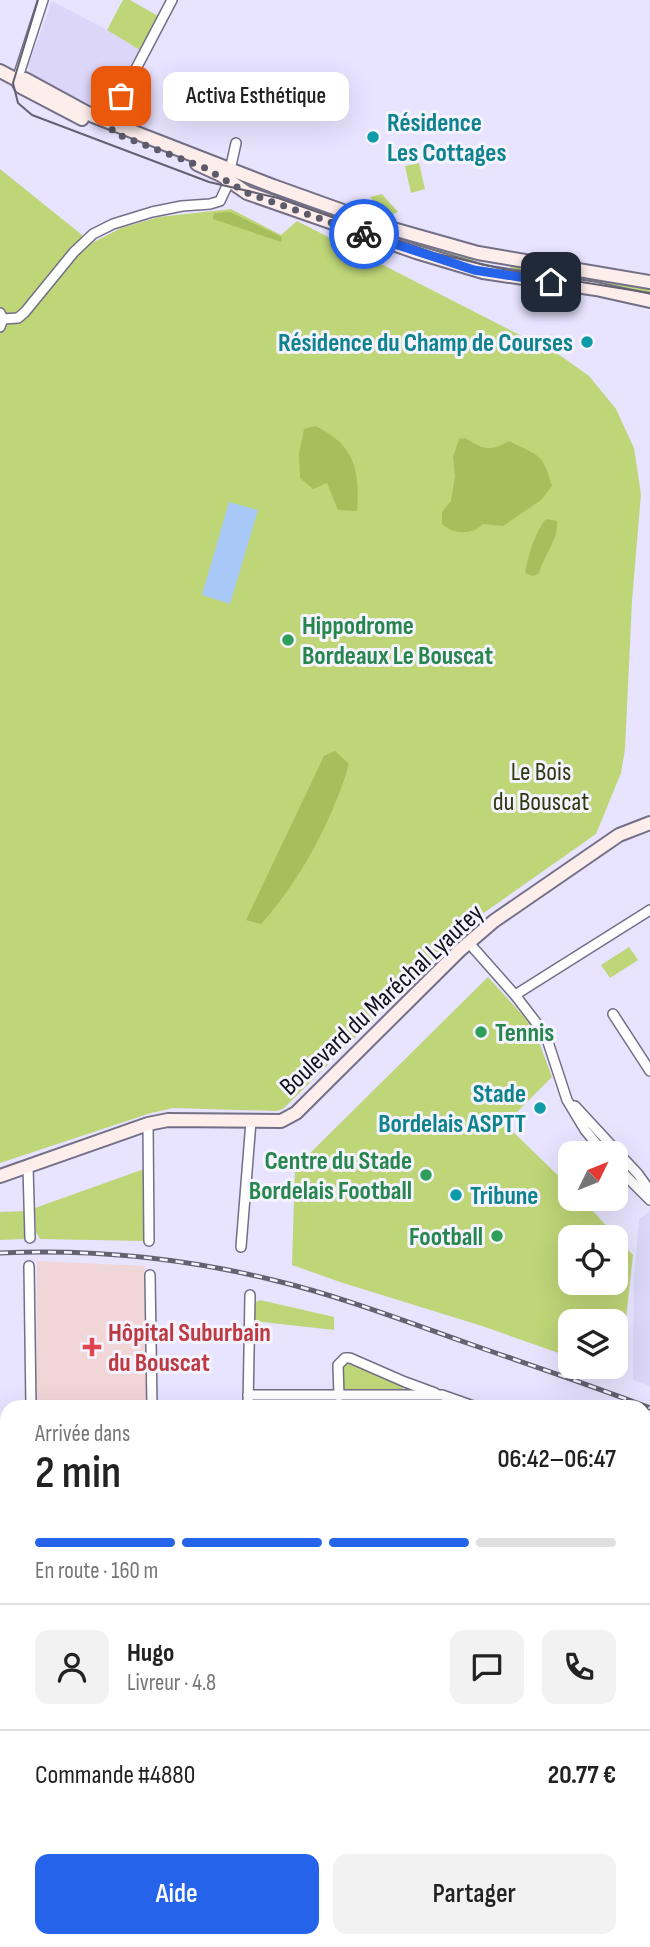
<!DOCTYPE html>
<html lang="fr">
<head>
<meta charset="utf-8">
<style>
	:root { --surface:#fff; --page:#f2f2f2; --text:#222; --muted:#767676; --line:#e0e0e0; --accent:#2563eb }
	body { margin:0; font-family:"Sofia Sans Condensed",sans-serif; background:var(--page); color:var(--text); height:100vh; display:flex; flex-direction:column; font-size:26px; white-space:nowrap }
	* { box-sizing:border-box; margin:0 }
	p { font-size:23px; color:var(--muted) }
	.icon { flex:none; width:38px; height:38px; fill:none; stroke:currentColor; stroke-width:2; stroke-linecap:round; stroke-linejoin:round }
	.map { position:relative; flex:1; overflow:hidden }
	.panel { position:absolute; left:0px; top:1400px; width:651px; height:548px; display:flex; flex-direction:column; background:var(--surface); border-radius:21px 21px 0 0; box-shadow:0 7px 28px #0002 }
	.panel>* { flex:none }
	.needle { width:46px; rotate:47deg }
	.tools { position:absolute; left:558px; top:1141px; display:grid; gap:14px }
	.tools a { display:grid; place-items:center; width:70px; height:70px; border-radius:14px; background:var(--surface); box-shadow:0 7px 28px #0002; font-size:35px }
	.pin { position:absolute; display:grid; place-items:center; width:60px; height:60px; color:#fff; margin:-30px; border-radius:14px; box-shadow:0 4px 10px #0006 }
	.courier { position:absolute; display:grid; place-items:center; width:70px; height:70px; margin:-35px; border:5px solid #2563eb; border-radius:50%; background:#fff; color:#222; box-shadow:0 2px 9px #0007 }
	.bubble { position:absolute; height:49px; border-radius:14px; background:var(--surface); box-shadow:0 7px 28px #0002; font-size:23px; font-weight:600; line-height:49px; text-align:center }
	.head em { font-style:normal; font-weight:600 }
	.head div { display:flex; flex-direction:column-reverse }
	.head { display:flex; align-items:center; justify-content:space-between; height:119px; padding:0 35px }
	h1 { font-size:46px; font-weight:600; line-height:52px }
	.bar { display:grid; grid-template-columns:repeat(4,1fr); gap:10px 7px; align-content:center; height:84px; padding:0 35px }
	.bar i { height:9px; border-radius:5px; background:var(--line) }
	.bar .on { background:var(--accent) }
	.bar p { grid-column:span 4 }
	.line { display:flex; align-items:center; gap:18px; padding:0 35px; border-top:2px solid var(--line) }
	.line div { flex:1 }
	.round { display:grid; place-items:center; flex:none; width:74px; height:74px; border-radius:14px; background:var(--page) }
	.cta { display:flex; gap:14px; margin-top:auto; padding:14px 35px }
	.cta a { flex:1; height:80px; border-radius:14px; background:var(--accent); color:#fff; font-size:28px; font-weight:600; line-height:80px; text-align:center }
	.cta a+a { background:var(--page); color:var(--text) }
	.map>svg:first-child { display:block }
	.built { fill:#dcd6f8 }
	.education { fill:#e8d7e9 }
	.medical { fill:#f1d6d8 }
	.green { fill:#bed578; fill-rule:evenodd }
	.forest { fill:#a7be5c }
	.water { fill:#a8c8f8 }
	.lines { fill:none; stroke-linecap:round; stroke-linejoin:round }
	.street-casing { stroke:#736f87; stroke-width:12 }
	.secondary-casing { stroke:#736f87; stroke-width:16 }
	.street { stroke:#fff; stroke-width:9 }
	.secondary { stroke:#fdeeec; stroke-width:12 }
	.tram { stroke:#646171; stroke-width:2 }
	.rail-casing { stroke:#646171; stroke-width:5 }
	.rail { stroke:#f5f3fe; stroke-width:2.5; stroke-dasharray:8; stroke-linecap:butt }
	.done { stroke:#5d5a6a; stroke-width:7; stroke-dasharray:0 12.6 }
	.route { stroke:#2563eb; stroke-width:9 }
	.culture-dot { fill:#0f9aa8; stroke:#f5f3fe; stroke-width:2.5 }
	.leisure-dot { fill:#2e9e5b; stroke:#f5f3fe; stroke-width:2.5 }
	.health-dot { fill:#e0444e; stroke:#f5f3fe; stroke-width:2.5 }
	.labels { text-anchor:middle; stroke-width:6; stroke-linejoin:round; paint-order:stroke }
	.culture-label { font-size:26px; font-weight:bold; fill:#0d838f; stroke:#f5f3fe; text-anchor:start }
	.leisure-label { font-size:26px; font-weight:bold; fill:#27864d; stroke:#f5f3fe; text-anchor:start }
	.park-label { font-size:26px; fill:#303910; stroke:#f5f3fe }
	.street-label { font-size:26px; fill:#121019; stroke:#f5f3fe }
	.health-label { font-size:26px; font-weight:bold; fill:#be3a42; stroke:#f5f3fe; text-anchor:start }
</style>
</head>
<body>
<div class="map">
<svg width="650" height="1947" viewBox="0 0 650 1947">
	<rect width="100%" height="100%" fill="#e8e3ff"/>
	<!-- built -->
	<g class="built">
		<path d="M52 1 107 30 140 50 108 107 97 111 31 76 28 66Z"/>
		<path d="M650 1211V1386L633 1380 634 1277 639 1219Z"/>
	</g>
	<!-- education -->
	<rect class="education" x="0" y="1730" width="7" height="59"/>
	<!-- medical -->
	<path class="medical" d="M37 1261 145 1266 147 1407H36Z"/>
	<!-- green -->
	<g class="green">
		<path d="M123 0H130L158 16 140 50 107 30Z"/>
		<path d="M419 163 425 189 411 193 405 166Z"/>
		<path d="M0 169 92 243 121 228 159 217 231 209 281 235 297 221 561 356 589 376 616 409 634 448 641 494 632 601 625 749 621 773 596 834 475 919 283 1109 277 1111 173 1108 151 1113 0 1163Z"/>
		<path d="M267 189 474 257 473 265 265 196Z"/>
		<path d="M382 194 398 212 386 217 370 197Z"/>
		<path d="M511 265 650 287V295L509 273Z"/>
		<path d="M629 947 638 960 610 978 601 965Z"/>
		<path d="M488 977 527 1020 536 1034 552 1077 505 1124 570 1187V1199H582L633 1255 620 1373 601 1367H616V1321H570V1357L482 1326 340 1282 292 1265 295 1168ZM570 1237H616V1283H570Z"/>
		<path d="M144 1169V1241L40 1239 36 1232 35 1208Z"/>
		<path d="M24 1211V1239L0 1240V1212Z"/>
		<path d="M260 1300 334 1317V1330L254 1321V1303Z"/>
		<path d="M349 1363 354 1364 403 1385V1389L401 1391H346C340 1384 341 1373 345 1365Z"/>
		<path d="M370 1941H410L412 1947H371Z"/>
	</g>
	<!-- forest -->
	<g class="forest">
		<path d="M230 212 282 237 281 242 213 219 214 213Z"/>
		<path d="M315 426C355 445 360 470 357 511L338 510 327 483 313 489 300 478 299 454 304 429Z"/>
		<path d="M465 438C485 450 489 452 509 441 539 457 542 451 552 486L541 500 503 526 483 524C472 535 454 535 442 524V512L451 501 455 476 453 457 459 439Z"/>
		<path d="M546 519 557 521C559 538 544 555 539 573L533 576 525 573C528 556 535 532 546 519Z"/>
		<path d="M335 751 349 764C332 821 301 879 261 924L246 920 324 756Z"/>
	</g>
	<!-- water -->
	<path class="water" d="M229 502 258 510 230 604 202 595Z"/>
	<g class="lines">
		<!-- street casing -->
		<g class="street-casing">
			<g id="street">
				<path d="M17 80 43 0"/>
				<path d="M108 122 172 0"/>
				<path d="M0 313 3 319 0 327"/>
				<path d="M3 319 18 318 25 312 74 252 93 234 113 224 152 212 182 206 210 204 220 201 226 188 236 143"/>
				<path d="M469 943 515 995 538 1025 547 1039 567 1100 585 1130 604 1153"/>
				<path d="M515 995 650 910"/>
				<path d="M613 1014 650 1071"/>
				<path d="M575 1106 638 1174 650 1191"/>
				<path d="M148 1124 149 1241"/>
				<path d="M616 1166 650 1200"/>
				<path d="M28 1167 30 1238"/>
				<path d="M241 1247 251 1121"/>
				<path d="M29 1266 31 1407"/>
				<path d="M150 1275 152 1407"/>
				<path d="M248 1395H442L476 1407"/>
				<path d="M339 1396 338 1365 345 1358H350L405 1382 435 1393"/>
				<path d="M248 1407 250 1295"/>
				<path d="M644 1500H650"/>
				<path d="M0 1505H7"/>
				<path d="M0 1721H7"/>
				<path d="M646 1776 650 1784"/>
				<path d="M0 1794H7"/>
				<path d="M0 1905 7 1909"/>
				<path d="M68 1941 80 1947"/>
				<path d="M10 1947 13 1941"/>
				<path d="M88 1947 94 1941"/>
				<path d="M154 1947V1941"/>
			</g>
		</g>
		<!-- secondary casing -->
		<g class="secondary-casing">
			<g id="secondary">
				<path d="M0 71 17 80 25 79 93 116 273 186 393 229 478 253 650 282"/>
				<path d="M17 80 21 87 82 119"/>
				<path d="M197 164 221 175 247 193 416 252 483 272 596 289 650 301"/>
				<path d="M0 1176 148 1124 168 1120 281 1121 296 1113 459 951 494 921 619 835 650 823"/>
			</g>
		</g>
		<!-- street -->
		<use href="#street" class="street"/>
		<!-- secondary -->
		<use href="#secondary" class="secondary"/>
		<!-- tram -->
		<path class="tram" d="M38 0 13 83 18 103 32 115 209 182 278 198 434 253 507 270 650 293"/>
		<!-- rail casing -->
		<g class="rail-casing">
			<path id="rail" d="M0 1253C92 1249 184 1258 273 1280 340 1296 405 1321 470 1344 530 1365 590 1385 650 1408"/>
		</g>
		<!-- rail -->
		<use href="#rail" class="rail"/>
	</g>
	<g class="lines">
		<!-- done -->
		<path class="done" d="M121 96 108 122 114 133 205 168 247 193 364 234"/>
		<!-- route -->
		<path class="route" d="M364 234 474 270 551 282"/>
	</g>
	<!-- markers -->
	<g class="culture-dot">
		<circle cx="373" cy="137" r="7"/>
		<circle cx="587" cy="342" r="7"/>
		<circle cx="540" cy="1108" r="7"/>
		<circle cx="456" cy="1195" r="7"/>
	</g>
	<g class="leisure-dot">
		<circle cx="288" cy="640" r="7"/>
		<circle cx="481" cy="1032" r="7"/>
		<circle cx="426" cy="1175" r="7"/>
		<circle cx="497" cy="1236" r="7"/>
	</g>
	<path class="health-dot" d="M88.5 1336.5h7v7h7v7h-7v7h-7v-7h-7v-7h7z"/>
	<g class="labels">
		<!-- culture labels -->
		<g class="culture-label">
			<text x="387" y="131">Résidence<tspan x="387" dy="30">Les Cottages</tspan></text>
			<text x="573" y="351" text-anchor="end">Résidence du Champ de Courses</text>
			<text x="526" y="1102" text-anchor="end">Stade<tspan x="526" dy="30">Bordelais ASPTT</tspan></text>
			<text x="470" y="1204">Tribune</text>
		</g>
		<!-- leisure labels -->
		<g class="leisure-label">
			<text x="302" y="634">Hippodrome<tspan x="302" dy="30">Bordeaux Le Bouscat</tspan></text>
			<text x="495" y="1041">Tennis</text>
			<text x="412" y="1169" text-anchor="end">Centre du Stade<tspan x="412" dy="30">Bordelais Football</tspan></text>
			<text x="483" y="1245" text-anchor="end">Football</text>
		</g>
		<!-- park labels -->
		<g class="park-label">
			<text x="541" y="780">Le Bois<tspan x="541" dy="30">du Bouscat</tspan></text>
		</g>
		<!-- street labels -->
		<g class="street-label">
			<text transform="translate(381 999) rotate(-43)" y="9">Boulevard du Maréchal Lyautey</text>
		</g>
		<!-- health labels -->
		<g class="health-label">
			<text x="108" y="1341">Hôpital Suburbain<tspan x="108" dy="30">du Bouscat</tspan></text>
		</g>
	</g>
</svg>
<div class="tools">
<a><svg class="needle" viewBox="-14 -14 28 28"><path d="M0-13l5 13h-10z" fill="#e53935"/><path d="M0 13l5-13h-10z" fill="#767676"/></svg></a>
<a><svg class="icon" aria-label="locate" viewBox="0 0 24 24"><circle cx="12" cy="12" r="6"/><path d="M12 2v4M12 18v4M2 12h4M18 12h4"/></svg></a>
<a><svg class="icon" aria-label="layers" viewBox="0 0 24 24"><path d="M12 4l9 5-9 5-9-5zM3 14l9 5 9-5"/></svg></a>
</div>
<div class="pin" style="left:121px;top:96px;background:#ea580c"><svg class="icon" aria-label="bag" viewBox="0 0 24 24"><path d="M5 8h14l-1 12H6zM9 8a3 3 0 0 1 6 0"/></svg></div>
<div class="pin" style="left:551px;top:282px;background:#1f2937"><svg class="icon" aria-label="home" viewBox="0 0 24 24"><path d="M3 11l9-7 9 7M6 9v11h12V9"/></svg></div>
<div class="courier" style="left:364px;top:234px"><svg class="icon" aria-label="bike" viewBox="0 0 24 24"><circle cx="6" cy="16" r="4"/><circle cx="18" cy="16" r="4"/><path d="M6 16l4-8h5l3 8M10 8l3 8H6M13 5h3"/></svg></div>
<div class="bubble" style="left:163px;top:72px;width:186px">Activa Esthétique</div>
<section class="panel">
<div class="head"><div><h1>2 min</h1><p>Arrivée dans</p></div><em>06:42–06:47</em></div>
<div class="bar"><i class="on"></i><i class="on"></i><i class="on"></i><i></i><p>En route · 160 m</p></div>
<div class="line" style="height:126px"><a class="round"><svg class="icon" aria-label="person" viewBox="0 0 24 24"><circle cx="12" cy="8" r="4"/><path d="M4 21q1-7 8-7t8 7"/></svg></a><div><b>Hugo</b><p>Livreur · 4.8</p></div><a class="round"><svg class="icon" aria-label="chat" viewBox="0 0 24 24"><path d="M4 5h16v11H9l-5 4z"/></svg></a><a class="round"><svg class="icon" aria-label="phone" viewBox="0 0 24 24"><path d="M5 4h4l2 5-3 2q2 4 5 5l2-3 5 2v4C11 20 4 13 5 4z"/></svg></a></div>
<div class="line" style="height:91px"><div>Commande #4880</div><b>20.77 €</b></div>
<div class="cta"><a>Aide</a><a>Partager</a></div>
</section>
</div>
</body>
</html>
